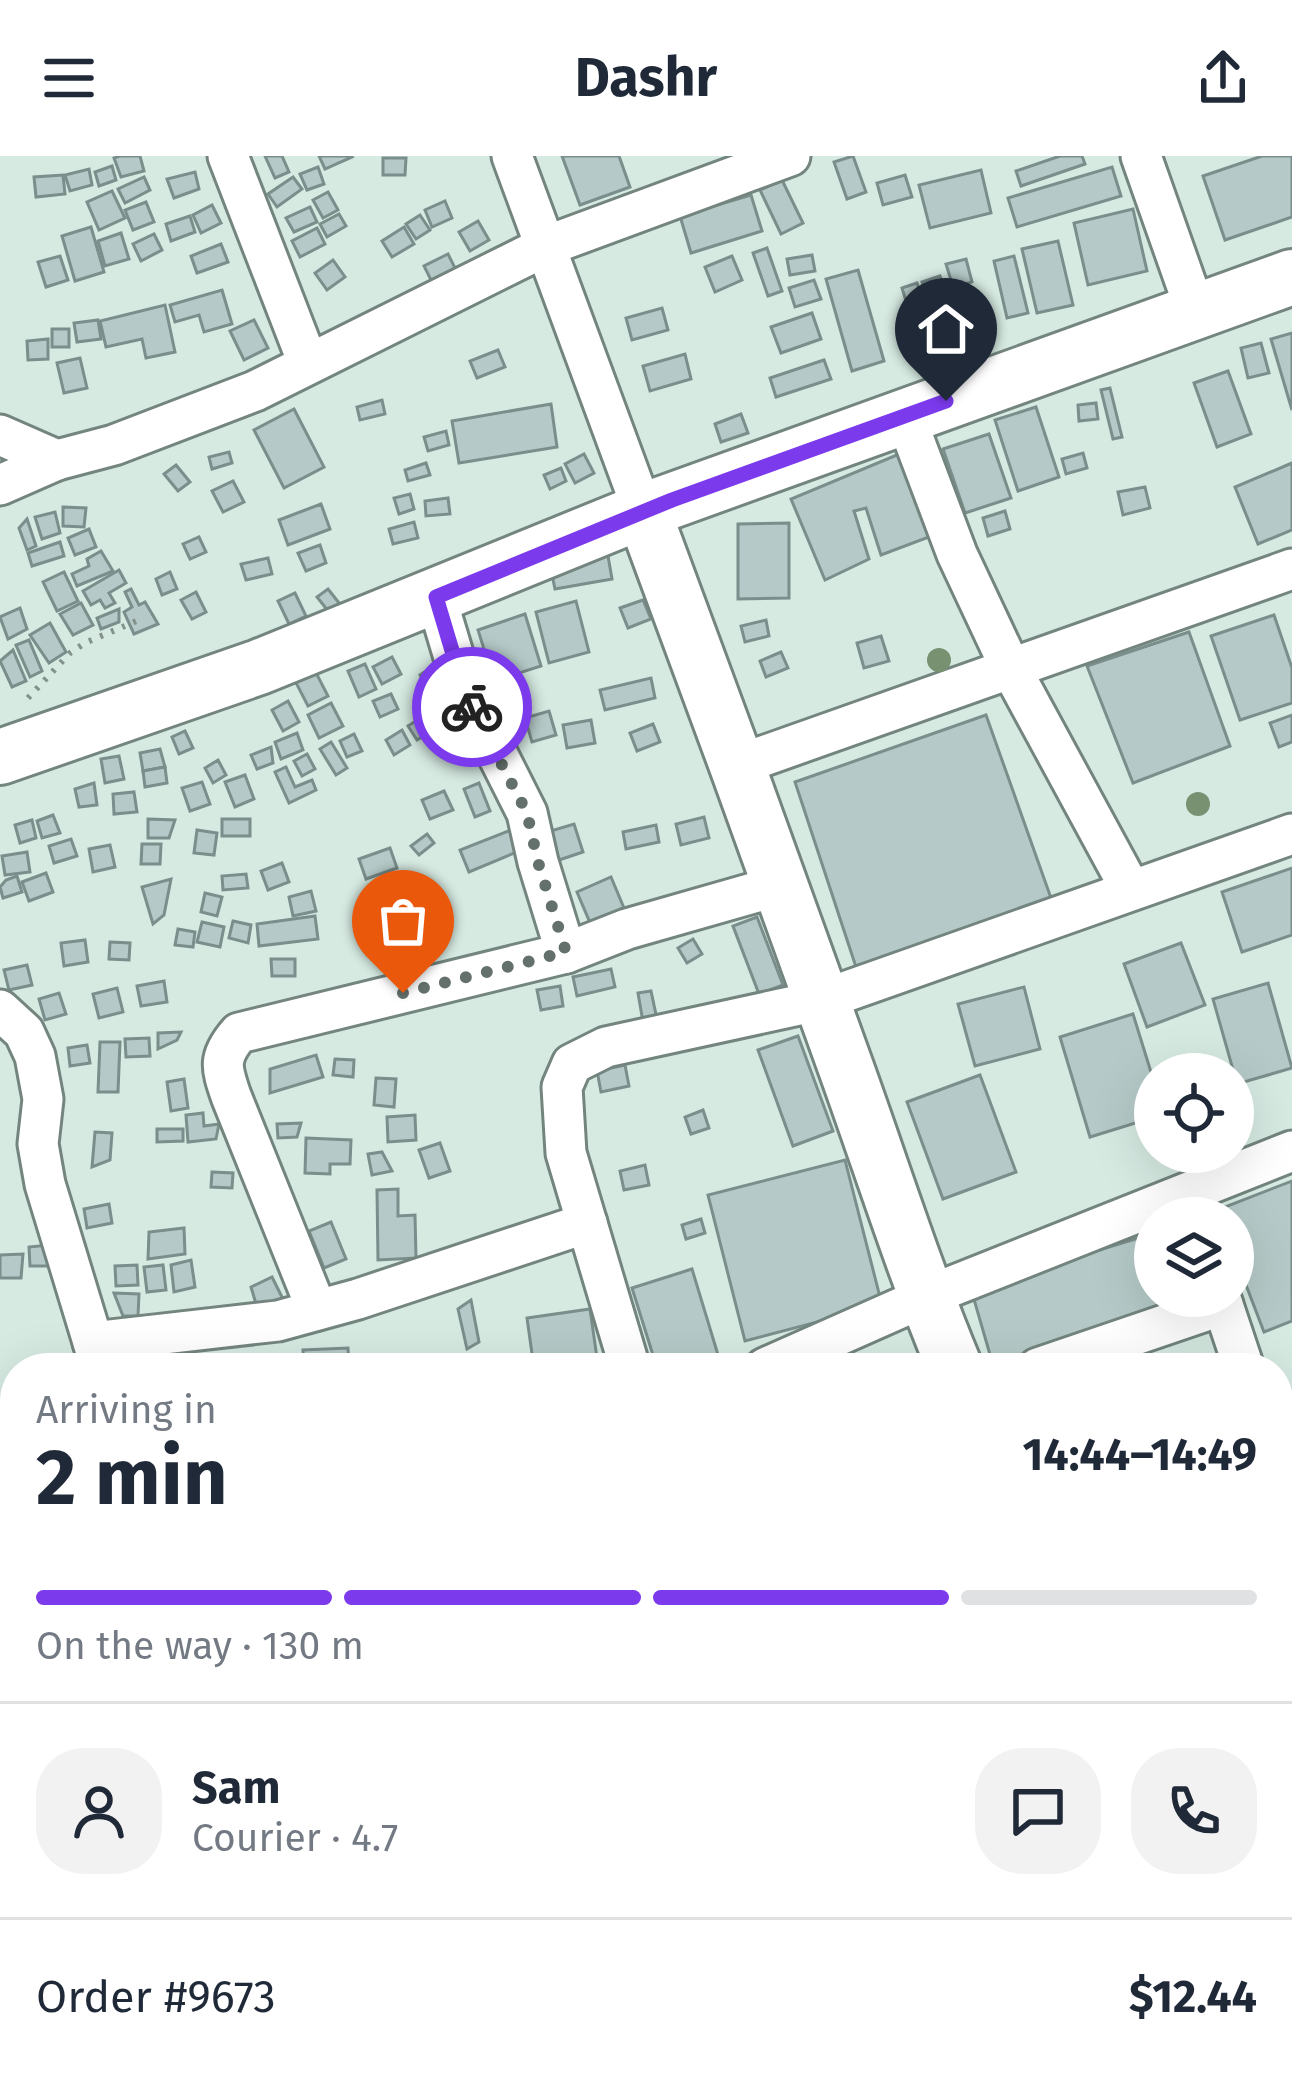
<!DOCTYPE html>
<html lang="en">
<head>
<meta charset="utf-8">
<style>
	:root { --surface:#fff; --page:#f2f2f3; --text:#1f2937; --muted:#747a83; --line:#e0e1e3; --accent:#7c3aed }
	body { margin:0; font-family:"Fira Sans",sans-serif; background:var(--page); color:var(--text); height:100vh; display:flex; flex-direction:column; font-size:45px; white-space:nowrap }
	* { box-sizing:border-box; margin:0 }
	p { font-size:39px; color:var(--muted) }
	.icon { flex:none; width:66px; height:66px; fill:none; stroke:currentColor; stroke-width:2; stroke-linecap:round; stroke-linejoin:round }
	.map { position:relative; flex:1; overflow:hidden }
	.details { position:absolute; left:0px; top:1197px; width:1293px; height:747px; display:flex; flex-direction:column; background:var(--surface); border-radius:48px 48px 0 0; box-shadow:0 12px 48px #0002 }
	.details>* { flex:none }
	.buttons { position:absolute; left:1134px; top:897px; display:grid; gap:24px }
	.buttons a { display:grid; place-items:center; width:120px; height:120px; border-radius:50%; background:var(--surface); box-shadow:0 12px 48px #0002; font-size:60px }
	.pin { position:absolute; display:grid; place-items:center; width:102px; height:102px; color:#fff; margin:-123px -51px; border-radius:50% 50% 50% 0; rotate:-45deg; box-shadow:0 0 12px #0007 }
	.pin .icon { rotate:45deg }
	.courier { position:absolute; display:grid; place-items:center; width:120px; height:120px; margin:-60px; border:9px solid #7c3aed; border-radius:50%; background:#fff; color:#222; box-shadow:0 3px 15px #0007 }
	.summary em { font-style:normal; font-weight:700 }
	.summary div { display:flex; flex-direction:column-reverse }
	.summary { display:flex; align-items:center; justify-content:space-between; height:204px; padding:0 36px }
	h1 { font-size:78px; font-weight:700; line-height:90px }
	.bar { display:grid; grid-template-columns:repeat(4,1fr); gap:18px 12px; align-content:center; height:144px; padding:0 36px }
	.bar i { height:15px; border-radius:9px; background:var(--line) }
	.bar .selected { background:var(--accent) }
	.bar p { grid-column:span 4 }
	.line { display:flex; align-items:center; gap:30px; padding:0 36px; border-top:3px solid var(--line) }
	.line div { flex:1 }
	.round { display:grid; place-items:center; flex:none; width:126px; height:126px; border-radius:48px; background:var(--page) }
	header { display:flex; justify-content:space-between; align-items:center; height:156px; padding:0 36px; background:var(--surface); font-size:54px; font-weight:700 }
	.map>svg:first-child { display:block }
	.building { fill:#b5cac8; stroke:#7a8e8c; stroke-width:3 }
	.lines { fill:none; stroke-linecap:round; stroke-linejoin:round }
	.street-casing { stroke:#73857e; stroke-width:45 }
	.secondary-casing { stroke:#73857e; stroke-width:60 }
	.path { stroke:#83928c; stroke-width:6; stroke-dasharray:3 9; stroke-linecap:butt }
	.street { stroke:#fff; stroke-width:39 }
	.secondary { stroke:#fff; stroke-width:54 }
	.tree { fill:#789170 }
	.done { stroke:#64706c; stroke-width:12; stroke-dasharray:0 21.6 }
	.route { stroke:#7c3aed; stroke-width:15 }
</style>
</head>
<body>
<header><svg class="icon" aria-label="menu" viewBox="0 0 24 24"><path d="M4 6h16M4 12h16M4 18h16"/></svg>Dashr<svg class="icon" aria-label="share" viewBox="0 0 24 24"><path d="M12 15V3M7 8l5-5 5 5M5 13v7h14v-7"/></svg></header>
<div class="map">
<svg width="1292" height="1943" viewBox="0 0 1292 1943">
	<rect width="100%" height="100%" fill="#d6eae2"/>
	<!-- building -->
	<g class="building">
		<path d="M120 0H140L144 15 121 21 114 2Z"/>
		<path d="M265 0H282L289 16 275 22Z"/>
		<path d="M319 0H351L352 1 325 13Z"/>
		<path d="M562 0H619L630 31 580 49Z"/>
		<path d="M853 0 866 36 847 43 834 6Z"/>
		<path d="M1060 0H1082L1085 8 1021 30 1016 15Z"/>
		<path d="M1262 0H1292V61L1225 84 1203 20Z"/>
		<path d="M383 2H406L405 19H383Z"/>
		<path d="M112 10 116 24 99 30 95 16Z"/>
		<path d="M318 11 324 28 307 34 300 18Z"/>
		<path d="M1112 11 1121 40 1017 71 1008 42Z"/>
		<path d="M89 13 92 29 70 35 65 19Z"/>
		<path d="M981 14 991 57 930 72 919 29Z"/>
		<path d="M195 16 199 33 174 42 167 23Z"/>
		<path d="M63 19 65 38 36 41 34 21Z"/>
		<path d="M905 19 912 41 883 49 877 27Z"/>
		<path d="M144 21 150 34 125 47 118 33Z"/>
		<path d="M293 21 302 33 277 51 268 38Z"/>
		<path d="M782 24 803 67 781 78 760 34Z"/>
		<path d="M112 35 125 62 99 74 87 46Z"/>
		<path d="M328 36 338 54 323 62 313 44Z"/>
		<path d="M751 39 762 75 691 97 680 60Z"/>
		<path d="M445 45 452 62 432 71 425 54Z"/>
		<path d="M146 46 154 66 133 74 125 54Z"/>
		<path d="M212 49 221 67 201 77 193 59Z"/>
		<path d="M310 51 317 66 294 76 286 62Z"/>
		<path d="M1133 53 1147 115 1088 129 1074 67Z"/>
		<path d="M339 58 346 70 327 81 320 68Z"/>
		<path d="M420 59 430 74 416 83 406 68Z"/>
		<path d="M190 60 195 76 171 85 166 68Z"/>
		<path d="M478 65 489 84 470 95 459 76Z"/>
		<path d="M91 71 104 116 75 125 62 80Z"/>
		<path d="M404 71 414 88 392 101 382 85Z"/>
		<path d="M317 72 325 88 300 101 292 85Z"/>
		<path d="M121 77 129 103 105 110 98 85Z"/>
		<path d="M154 78 162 94 141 105 133 88Z"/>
		<path d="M1058 85 1073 149 1037 157 1022 93Z"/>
		<path d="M221 88 228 106 197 117 191 100Z"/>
		<path d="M767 92 782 135 768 140 753 97Z"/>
		<path d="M448 98 459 120 435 132 424 110Z"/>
		<path d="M812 99 815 115 790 119 787 103Z"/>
		<path d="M60 100 68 124 46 131 38 106Z"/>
		<path d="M732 100 742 124 715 136 705 111Z"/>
		<path d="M1014 100 1028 157 1007 162 994 105Z"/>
		<path d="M966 103 972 126 953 131 946 108Z"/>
		<path d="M333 104 345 121 327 134 315 117Z"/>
		<path d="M858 114 884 205 852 215 826 123Z"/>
		<path d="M940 120 962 179 944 185 922 126Z"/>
		<path d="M814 124 821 143 795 151 789 132Z"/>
		<path d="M917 127 936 186 920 191 902 132Z"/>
		<path d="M222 134 232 168 204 176 199 159 175 166 170 149Z"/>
		<path d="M165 149 175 196 146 202 142 183 106 191 100 165Z"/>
		<path d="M662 152 668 174 632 184 626 162Z"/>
		<path d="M812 157 821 183 781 197 771 171Z"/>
		<path d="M98 164 101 183 77 186 74 167Z"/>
		<path d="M254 164 268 192 244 204 230 175Z"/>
		<rect x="52" y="173" width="17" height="18"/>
		<path d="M1292 177V254L1271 183Z"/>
		<path d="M48 183V203L28 204 27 185Z"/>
		<path d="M1261 187 1269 217 1248 222 1241 192Z"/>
		<path d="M498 194 505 211 477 222 470 205Z"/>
		<path d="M685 198 691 223 650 235 643 210Z"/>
		<path d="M80 202 87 232 64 237 57 207Z"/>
		<path d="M824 204 831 223 776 241 770 222Z"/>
		<path d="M1228 215 1251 278 1217 291 1194 227Z"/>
		<path d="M1110 232 1122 281 1113 283 1101 234Z"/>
		<path d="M382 244 385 258 360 264 357 251Z"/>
		<path d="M1096 247 1098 263 1079 265 1078 249Z"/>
		<path d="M551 248 557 291 459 307 452 265Z"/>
		<path d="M1036 251 1059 321 1018 335 995 264Z"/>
		<path d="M294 253 324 311 284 332 254 274Z"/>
		<path d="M741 258 748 277 721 286 715 268Z"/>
		<path d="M446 275 449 289 428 295 424 281Z"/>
		<path d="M989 278 1011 342 965 357 943 293Z"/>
		<path d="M229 296 232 307 212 313 209 301Z"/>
		<path d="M904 296 937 378 881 399 866 352 854 355 869 403 825 424 791 343Z"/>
		<path d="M1083 297 1087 312 1066 318 1062 303Z"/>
		<path d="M584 298 594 317 575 327 565 308Z"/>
		<path d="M426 307 430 319 408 325 405 314Z"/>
		<path d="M1292 307V374L1258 388 1235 331Z"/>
		<path d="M176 309 190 326 178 335 164 318Z"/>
		<path d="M561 312 566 325 550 333 544 319Z"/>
		<path d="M233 325 244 346 223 356 212 335Z"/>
		<path d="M1145 331 1150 352 1123 359 1118 336Z"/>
		<path d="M410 338 414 353 399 358 394 342Z"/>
		<path d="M448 342 450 358 426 360 425 345Z"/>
		<path d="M321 348 330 373 288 389 279 364Z"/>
		<path d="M63 351 86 352 84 371 63 370Z"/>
		<path d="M1005 355 1010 373 988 380 983 362Z"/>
		<path d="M55 356 60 377 42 383 35 361Z"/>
		<path d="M27 363 36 390 27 394 19 372Z"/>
		<path d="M414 366 418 382 393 388 389 373Z"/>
		<path d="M789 367V442L738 443V368Z"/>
		<path d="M89 373 96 391 75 399 68 382Z"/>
		<path d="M199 381 206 396 190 403 183 388Z"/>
		<path d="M60 386 64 400 32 410 28 397Z"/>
		<path d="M320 389 326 407 306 415 298 397Z"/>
		<path d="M101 395 113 415 77 430 72 418 89 410 87 403Z"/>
		<path d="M608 400 612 423 555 433 550 409Z"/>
		<path d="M268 402 272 418 246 424 241 408Z"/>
		<path d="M119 414 126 427 109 437 115 447 105 452 100 444 91 449 83 435Z"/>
		<path d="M64 416 78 445 57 455 43 426Z"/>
		<path d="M170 416 177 433 162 439 156 423Z"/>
		<path d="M131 433 139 449 145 446 158 468 134 478 124 456 132 451 125 436Z"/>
		<path d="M328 433 347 457 336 465 317 441Z"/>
		<path d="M196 436 206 456 192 463 181 444Z"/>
		<path d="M295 437 306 460 289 468 278 445Z"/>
		<path d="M643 444 651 463 628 472 620 452Z"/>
		<path d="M576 445 589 496 549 507 536 456Z"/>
		<path d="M81 447 93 469 73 479 60 458Z"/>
		<path d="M20 452 27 473 8 483 0 461Z"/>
		<path d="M119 453V466L101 473 97 462Z"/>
		<path d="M525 458 541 510 494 525 478 474Z"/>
		<path d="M1274 459 1292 512V547L1240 564 1211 480Z"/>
		<path d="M766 464 769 480 745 486 741 470Z"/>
		<path d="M50 467 66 496 49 507 30 479Z"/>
		<path d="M1189 476 1230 590 1133 627 1087 510Z"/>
		<path d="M881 480 889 505 864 512 857 487Z"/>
		<path d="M29 484 42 515 30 521 16 489Z"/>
		<path d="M13 494 26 525 12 531 0 505Z"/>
		<path d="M781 496 788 512 766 521 760 505Z"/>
		<path d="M392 501 401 518 382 528 373 511Z"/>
		<path d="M365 508 376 533 359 541 348 515Z"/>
		<path d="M312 509 328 540 308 550 292 519Z"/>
		<path d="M432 511 442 528 430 536 420 519Z"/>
		<path d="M651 522 655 542 605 554 600 534Z"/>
		<path d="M391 538 398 553 380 561 373 545Z"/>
		<path d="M288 545 299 566 283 575 272 554Z"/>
		<path d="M331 547 343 570 319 582 308 559Z"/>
		<path d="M549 555 556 579 532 586 525 562Z"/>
		<path d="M986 559 1051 742 857 814 795 626Z"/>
		<path d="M1292 559V586L1279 591 1270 567Z"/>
		<path d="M424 560 433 574 417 584 408 570Z"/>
		<path d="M591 564 595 587 567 592 563 569Z"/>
		<path d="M653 568 660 586 637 595 630 577Z"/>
		<path d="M402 574 410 589 394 599 386 584Z"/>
		<path d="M185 575 193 592 179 598 172 581Z"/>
		<path d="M297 577 303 594 281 603 275 586Z"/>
		<path d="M354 578 362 595 347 601 340 585Z"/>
		<path d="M331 586 347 612 336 619 320 593Z"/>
		<path d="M271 591 273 607 257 613 251 599Z"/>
		<path d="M160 593 165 611 143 615 140 597Z"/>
		<path d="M307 598 315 613 302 620 294 605Z"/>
		<path d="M119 600 124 623 105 627 101 603Z"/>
		<path d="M218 604 226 619 213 627 205 612Z"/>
		<path d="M165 611 167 627 145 631 143 615Z"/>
		<path d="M286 611 295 631 312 624 316 634 289 647 275 616Z"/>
		<path d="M245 619 254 643 235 651 225 626Z"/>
		<path d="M202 626 210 648 190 655 182 632Z"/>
		<path d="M94 627 97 649 79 651 75 633Z"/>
		<path d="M479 627 490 655 475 661 464 633Z"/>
		<path d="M444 635 453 654 430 663 422 644Z"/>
		<path d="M134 636 137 656 114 658 113 638Z"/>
		<path d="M53 659 60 677 42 682 37 665Z"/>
		<path d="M704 661 709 682 681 689 676 668Z"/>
		<path d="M148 663 175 664 169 682H148Z"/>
		<rect x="222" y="663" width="28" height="17"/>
		<path d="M32 664 36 682 20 687 15 669Z"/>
		<path d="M574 668 583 696 553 706 544 677Z"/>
		<path d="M656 669 659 686 626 693 623 676Z"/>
		<path d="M197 674 217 677 214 699 194 697Z"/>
		<path d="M511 674 519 695 469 716 460 694Z"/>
		<path d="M427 678 434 687 419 699 411 690Z"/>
		<path d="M71 683 77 700 54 707 49 690Z"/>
		<path d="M142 688H161L160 708H141Z"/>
		<path d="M110 689 115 711 93 716 89 693Z"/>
		<path d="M390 692 397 712 366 723 359 703Z"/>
		<path d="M27 696 30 716 5 719 2 700Z"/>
		<path d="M282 707 289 726 268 734 261 715Z"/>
		<path d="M1292 712V779L1242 796 1222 736Z"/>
		<path d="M46 717 53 736 29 745 22 726Z"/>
		<path d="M246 718 248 732 223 734 222 720Z"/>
		<path d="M17 720 22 736 3 742 0 731 6 724Z"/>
		<path d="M611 721 629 764 591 769 577 736Z"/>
		<path d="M171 723 164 759 153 768 142 731Z"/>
		<path d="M311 735 316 755 293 760 289 741Z"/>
		<path d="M205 737 222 741 217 760 201 756Z"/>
		<path d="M315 760 318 783 259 790 257 768Z"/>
		<path d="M757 761 783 829 759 838 733 770Z"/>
		<path d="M233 765 251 769 248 787 229 782Z"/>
		<path d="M202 766 224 771 220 791 197 786Z"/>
		<path d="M178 773 195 776 193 791 175 789Z"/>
		<path d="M693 783 702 798 687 807 678 792Z"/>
		<path d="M85 784 88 806 64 810 61 787Z"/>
		<path d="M110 786 130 787 129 804 109 803Z"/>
		<path d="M1181 787 1205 849 1147 871 1124 808Z"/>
		<path d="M271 803H295V820H272Z"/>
		<path d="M27 809 32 829 9 834 4 814Z"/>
		<path d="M611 813 615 831 577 840 573 821Z"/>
		<path d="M164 825 167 846 141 850 137 830Z"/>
		<path d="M1268 827 1292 912 1237 928 1213 843Z"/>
		<path d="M560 830 563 850 541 854 537 834Z"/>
		<path d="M1024 831 1040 893 975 910 958 848Z"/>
		<path d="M117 832 123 856 99 862 93 838Z"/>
		<path d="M651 835 657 863 643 866 638 837Z"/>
		<path d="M59 837 66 858 45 864 39 843Z"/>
		<path d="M1133 858 1155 929V961L1090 981 1060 881Z"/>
		<path d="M181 876 177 884 158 893V877Z"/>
		<path d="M798 880 833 975 793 990 758 894Z"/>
		<path d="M149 882 150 900 126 901 125 883Z"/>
		<path d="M100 886H120L118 936H98Z"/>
		<path d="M87 889 90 907 70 910 68 892Z"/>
		<path d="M316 899 323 921 270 937V913Z"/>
		<path d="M335 903 354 904 353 921 333 919Z"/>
		<path d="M625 909 629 930 601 936 597 915Z"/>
		<path d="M980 919 1016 1016 943 1043 907 946Z"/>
		<path d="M376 922 396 923 394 951 374 949Z"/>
		<path d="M184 923 188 952 171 955 167 926Z"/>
		<path d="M703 954 709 972 691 978 685 961Z"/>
		<path d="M203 957 204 970 219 968 216 983 188 986 186 959Z"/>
		<path d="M415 959 416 984 388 986 387 961Z"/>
		<path d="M301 967 297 981 278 982 277 968Z"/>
		<path d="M157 973H183V985L157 986Z"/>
		<path d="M95 976 112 977 110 1004 92 1011Z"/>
		<path d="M306 982 351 984 350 1008H330V1018L305 1017Z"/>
		<path d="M440 987 450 1015 429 1022 419 994Z"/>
		<path d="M382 996 392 1015 372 1019 368 998Z"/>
		<path d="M845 1004 882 1149 745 1185 708 1039Z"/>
		<path d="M645 1009 649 1029 624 1034 620 1015Z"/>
		<path d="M212 1016 233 1017 232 1032 211 1031Z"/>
		<path d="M1292 1025V1165L1264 1176 1233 1095V1062H1220L1217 1054Z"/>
		<path d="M398 1033V1060L415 1059 416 1102 378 1104 377 1034Z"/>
		<path d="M109 1048 112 1067 87 1072 84 1053Z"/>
		<path d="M701 1063 705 1077 686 1083 682 1069Z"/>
		<path d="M331 1066 346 1103 324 1112 309 1075Z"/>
		<path d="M184 1072 185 1098 148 1103 149 1076Z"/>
		<path d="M1155 1077V1140H1209L1210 1144 993 1209 971 1133Z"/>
		<path d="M48 1089 56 1110H30L29 1091Z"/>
		<path d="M23 1098 21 1122H0V1099Z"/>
		<path d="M191 1104 195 1131 174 1136 171 1109Z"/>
		<path d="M137 1109 138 1129 116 1130 115 1110Z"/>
		<path d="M163 1109 166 1134 147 1136 144 1111Z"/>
		<path d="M692 1113 722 1212H657L632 1132Z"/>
		<path d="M272 1121 285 1147 259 1158 251 1131Z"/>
		<path d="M114 1137 139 1138 138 1160H123Z"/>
		<path d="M471 1144 479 1186 467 1193 458 1153Z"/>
		<path d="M590 1153 598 1209 534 1212 527 1162Z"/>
		<path d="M348 1192 349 1212H304L303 1194Z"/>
		<path d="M1217 1198 1222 1212H1183Z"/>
		<path d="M1292 1739V1790H1291L1278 1763V1746Z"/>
		<path d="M81 1929H108L110 1935 86 1943Z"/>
		<path d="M743 1932 746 1943H699L698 1939Z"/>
	</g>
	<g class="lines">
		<!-- street casing -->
		<g class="street-casing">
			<g id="street">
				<path d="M228 0 308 207"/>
				<path d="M512 0 643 355"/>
				<path d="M1141 0 1196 156"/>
				<path d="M905 260 957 398 1010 511 1131 734"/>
				<path d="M0 279 57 304"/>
				<path d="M0 329 57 304 114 289 255 235 546 90 790 0"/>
				<path d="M436 441 462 528 527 657 538 706 566 797 627 773 781 729"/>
				<path d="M738 609 1292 413"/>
				<path d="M0 854 24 876 35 900 43 943 38 988 45 1028 100 1209"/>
				<path d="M1220 1140 1244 1212"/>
				<path d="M317 1154 231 940C221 911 218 901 239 877L566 797"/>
				<path d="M93 1186 278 1165 358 1143 587 1067"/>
				<path d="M630 1212 566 997 562 931 572 908 606 891 822 844 1292 678"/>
				<path d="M765 1212 925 1141 1292 995"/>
				<path d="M1038 1212 1223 1149"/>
				<path d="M1278 1272 1292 1274"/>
				<path d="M0 1467 15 1472"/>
				<path d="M1278 1554 1292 1549"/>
				<path d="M0 1749 15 1785"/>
				<path d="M1278 1837 1292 1831"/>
				<path d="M364 1929 369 1943"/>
				<path d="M476 1943 513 1929"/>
				<path d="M1030 1943 1063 1929"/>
			</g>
		</g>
		<!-- secondary casing -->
		<g class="secondary-casing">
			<g id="secondary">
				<path d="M0 601 259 511 643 355"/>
				<path d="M955 1212C914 1114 882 1012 846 912 780 726 712 540 643 355L1292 121"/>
				<path d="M1175 1929 1179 1943"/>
			</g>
		</g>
		<!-- path -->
		<g class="path">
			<path d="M28 542 70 497 85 487 141 463"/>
			<path d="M0 1867 15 1864"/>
		</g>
		<!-- street -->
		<use href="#street" class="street"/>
		<!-- secondary -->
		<use href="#secondary" class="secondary"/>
	</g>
	<!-- trees -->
	<g class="tree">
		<circle cx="939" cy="504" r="12"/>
		<circle cx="1198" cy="648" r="12"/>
	</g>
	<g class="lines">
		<!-- done -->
		<path class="done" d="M403 837 566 796 538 706 527 657 472 551"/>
		<!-- route -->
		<path class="route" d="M472 551 462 528 436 441 672 344 946 245"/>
	</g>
</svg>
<div class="buttons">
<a><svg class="icon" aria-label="locate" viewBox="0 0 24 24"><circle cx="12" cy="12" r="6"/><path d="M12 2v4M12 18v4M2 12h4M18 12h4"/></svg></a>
<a><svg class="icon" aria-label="layers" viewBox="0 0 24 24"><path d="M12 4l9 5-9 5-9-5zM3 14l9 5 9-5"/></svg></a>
</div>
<div class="pin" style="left:403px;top:837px;background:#ea580c"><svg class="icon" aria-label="bag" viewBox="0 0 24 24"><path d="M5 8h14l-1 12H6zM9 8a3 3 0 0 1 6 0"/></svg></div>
<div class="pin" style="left:946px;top:245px;background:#1f2937"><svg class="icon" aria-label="home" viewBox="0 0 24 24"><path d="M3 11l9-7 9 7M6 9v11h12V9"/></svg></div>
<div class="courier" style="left:472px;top:551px"><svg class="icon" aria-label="bike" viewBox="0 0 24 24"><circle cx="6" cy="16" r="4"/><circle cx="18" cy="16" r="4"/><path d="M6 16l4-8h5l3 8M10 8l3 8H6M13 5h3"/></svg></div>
<section class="details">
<div class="summary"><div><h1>2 min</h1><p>Arriving in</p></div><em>14:44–14:49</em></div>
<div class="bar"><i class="selected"></i><i class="selected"></i><i class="selected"></i><i></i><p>On the way · 130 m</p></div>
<div class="line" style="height:216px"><a class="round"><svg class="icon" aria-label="person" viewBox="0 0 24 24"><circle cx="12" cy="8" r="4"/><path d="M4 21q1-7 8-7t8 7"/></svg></a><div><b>Sam</b><p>Courier · 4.7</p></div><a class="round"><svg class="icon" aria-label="chat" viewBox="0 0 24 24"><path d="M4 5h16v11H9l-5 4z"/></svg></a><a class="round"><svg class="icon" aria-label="phone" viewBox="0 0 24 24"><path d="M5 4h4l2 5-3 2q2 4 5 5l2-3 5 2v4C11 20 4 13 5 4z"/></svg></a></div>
<div class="line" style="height:156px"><div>Order #9673</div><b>$12.44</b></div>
</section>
</div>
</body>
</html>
